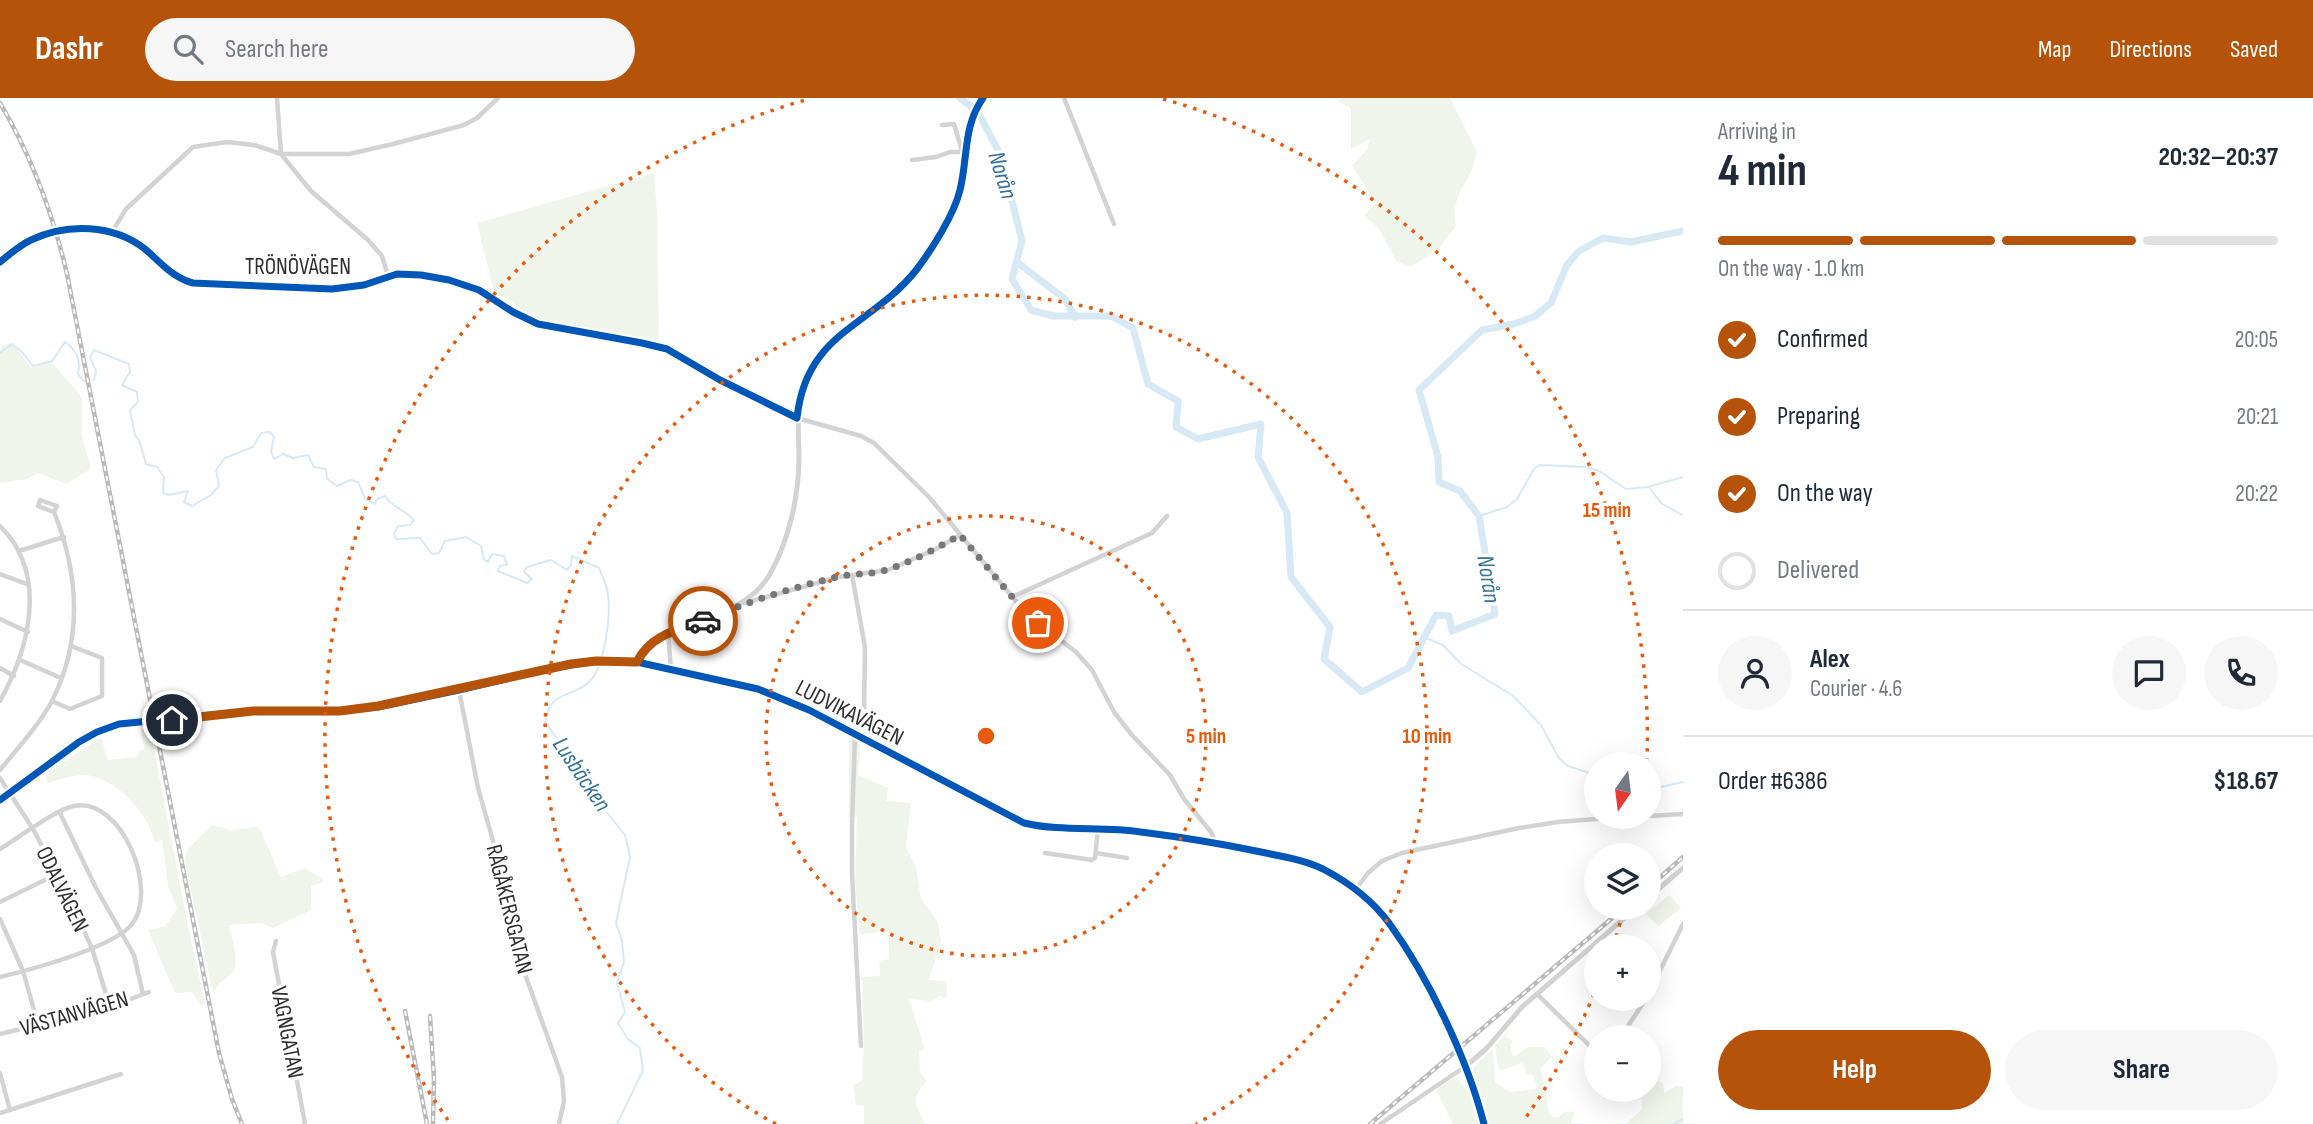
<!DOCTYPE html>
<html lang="en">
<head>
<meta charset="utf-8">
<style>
	:root { --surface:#fff; --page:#f6f6f7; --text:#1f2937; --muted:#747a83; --line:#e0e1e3; --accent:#b45309 }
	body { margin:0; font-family:"Sofia Sans Condensed",sans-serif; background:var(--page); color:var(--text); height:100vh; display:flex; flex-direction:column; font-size:26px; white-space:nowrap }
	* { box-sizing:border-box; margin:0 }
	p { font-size:23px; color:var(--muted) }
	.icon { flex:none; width:38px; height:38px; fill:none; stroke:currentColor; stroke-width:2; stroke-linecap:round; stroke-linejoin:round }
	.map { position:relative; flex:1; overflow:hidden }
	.panel { display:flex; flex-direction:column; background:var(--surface); width:630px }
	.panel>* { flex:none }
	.needle { width:46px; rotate:194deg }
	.controls { position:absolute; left:1584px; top:654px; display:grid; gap:14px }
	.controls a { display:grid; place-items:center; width:77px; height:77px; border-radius:50%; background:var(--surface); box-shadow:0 7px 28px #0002; font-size:35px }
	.pin { position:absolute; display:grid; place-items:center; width:60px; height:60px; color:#fff; margin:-30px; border:4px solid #fff; border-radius:50%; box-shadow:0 2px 7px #0007 }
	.courier { position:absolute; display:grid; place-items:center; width:70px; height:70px; margin:-35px; border:5px solid #b45309; border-radius:50%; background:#fff; color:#222; box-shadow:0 2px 9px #0007 }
	.overview em { font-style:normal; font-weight:700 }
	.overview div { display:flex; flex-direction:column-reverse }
	.overview { display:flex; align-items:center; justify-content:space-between; height:119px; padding:0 35px }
	h1 { font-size:46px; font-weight:700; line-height:52px }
	.bar { display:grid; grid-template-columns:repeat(4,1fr); gap:10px 7px; align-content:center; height:84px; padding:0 35px }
	.bar i { height:9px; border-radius:5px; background:var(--line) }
	.bar .current { background:var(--accent) }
	.bar p { grid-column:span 4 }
	.line { display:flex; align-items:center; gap:18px; padding:0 35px; border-top:2px solid var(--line) }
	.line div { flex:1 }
	.round { display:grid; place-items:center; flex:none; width:74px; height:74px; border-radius:37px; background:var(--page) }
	ol { padding:0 35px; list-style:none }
	li { display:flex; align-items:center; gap:21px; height:77px }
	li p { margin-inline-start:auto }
	li .icon { padding:7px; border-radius:50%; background:var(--accent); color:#fff; stroke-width:4 }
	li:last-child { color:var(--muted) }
	li i { width:38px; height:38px; border:4px solid var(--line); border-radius:50% }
	.primary-button { display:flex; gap:14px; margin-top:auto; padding:14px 35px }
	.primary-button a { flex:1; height:80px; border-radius:42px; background:var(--accent); color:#fff; font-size:28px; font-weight:700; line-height:80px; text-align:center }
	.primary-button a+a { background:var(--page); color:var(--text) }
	header { display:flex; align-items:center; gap:42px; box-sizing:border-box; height:98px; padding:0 35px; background:var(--accent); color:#fff }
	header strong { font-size:33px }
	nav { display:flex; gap:38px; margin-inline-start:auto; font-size:24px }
	.search { width:490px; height:63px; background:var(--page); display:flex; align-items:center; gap:18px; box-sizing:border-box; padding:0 24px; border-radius:38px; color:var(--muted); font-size:26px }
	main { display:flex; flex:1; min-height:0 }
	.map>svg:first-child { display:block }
	.green { fill:#f0f5eb }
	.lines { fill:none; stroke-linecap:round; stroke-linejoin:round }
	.stream { stroke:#d6e9f4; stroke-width:2 }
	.river { stroke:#d6e9f4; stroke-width:7 }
	.minor { stroke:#d3d3d3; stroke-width:4.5 }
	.tertiary { stroke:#d3d3d3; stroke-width:5 }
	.rail-casing { stroke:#bababa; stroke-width:4.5 }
	.rail { stroke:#fff; stroke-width:2; stroke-dasharray:5; stroke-linecap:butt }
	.cycleway-casing { stroke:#fff; stroke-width:11 }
	.cycleway { stroke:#0057b8; stroke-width:7 }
	.done { stroke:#777; stroke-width:7; stroke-dasharray:0 12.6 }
	.route { stroke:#b45309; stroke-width:9 }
	.ring { fill:none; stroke:#e8590c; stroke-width:3.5; stroke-dasharray:3.5 7 }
	.labels { text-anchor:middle; stroke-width:7; stroke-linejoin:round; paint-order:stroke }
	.street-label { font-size:23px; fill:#2e2e2e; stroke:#fff }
	.water-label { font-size:24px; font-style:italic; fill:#347397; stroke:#fff }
	.centre { fill:#e8590c; stroke:#fff; stroke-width:3.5 }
	.ring-label { font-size:21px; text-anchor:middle; font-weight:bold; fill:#e8590c; stroke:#fff; stroke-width:7; stroke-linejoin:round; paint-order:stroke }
</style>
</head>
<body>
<header>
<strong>Dashr</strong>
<div class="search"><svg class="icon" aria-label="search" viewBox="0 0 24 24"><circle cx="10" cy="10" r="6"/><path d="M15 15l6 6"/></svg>Search here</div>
<nav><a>Map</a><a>Directions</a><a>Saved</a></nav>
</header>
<main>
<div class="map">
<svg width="1683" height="1026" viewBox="0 0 1683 1026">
	<rect width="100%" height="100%" fill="#fff"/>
	<!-- green -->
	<g class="green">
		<path d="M1340 0H1450L1476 52C1477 81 1449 91 1456 128L1438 151 1410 169 1396 163 1380 132 1364 117 1376 105 1352 68 1367 52 1370 41 1351 51V10L1338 4Z"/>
		<path d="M654 75 657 114 659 243 541 223 494 193 477 125Z"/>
		<path d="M13 245 31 270 41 265 54 262 53 265 80 297 82 303V338L91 371 66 386 38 375 27 381 0 385V254L3 247Z"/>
		<path d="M146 631 151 635 187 823 205 905 202 908 191 894 175 895 148 832 166 828 177 810 168 788 162 742 155 744C147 715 122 686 91 678 80 674 59 682 47 685L46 676 101 639 108 662 137 659 139 653 144 651 141 632Z"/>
		<path d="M849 638 860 646 858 677 888 690 886 703 911 705 906 749 916 769 921 801 938 825 941 843 929 882 946 883 947 898 944 900 940 897 932 903 909 901 925 952 919 953 920 974 927 983C910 1002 915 1005 925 1026H864V1008L856 1007 853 987 862 983 864 946 862 879 880 878 879 863 889 861V833L860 836 855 783 857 719 849 720Z"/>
		<path d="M212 727 229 732 259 729 281 779 305 770 318 778 324 784 311 788V812L273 830 261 825 229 827C231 840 242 866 231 876 222 884 218 884 213 896L185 763 187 752Z"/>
		<path d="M1669 797 1681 810 1658 828 1646 816Z"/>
		<path d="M1509 932 1506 939 1513 943 1510 947 1513 959 1528 949H1545L1552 959 1540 970C1546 986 1546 1001 1550 1017L1557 1020 1565 1014 1575 1013 1571 1026H1486L1472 975 1474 969 1493 951 1495 984 1510 994 1538 991 1533 977 1526 976 1523 965 1499 973 1495 948Z"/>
		<path d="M1456 978 1470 997 1478 1026H1453L1436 992Z"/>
		<path d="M1658 983 1663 985 1664 995 1676 988H1683V1026H1626L1642 1011V998L1638 992H1648L1649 987 1653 990Z"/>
	</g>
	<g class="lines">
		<!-- stream -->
		<g class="stream">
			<path d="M0 255 12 246 21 253 33 268 52 263 65 244C77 253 81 261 78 276L84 283H87"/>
			<path d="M94 282 96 273 90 259 94 252 129 266 130 274 122 287 137 294 138 304 130 312 135 337 139 342 146 366 157 369 164 379 163 395 169 397 188 393 184 404 192 408 211 397 219 388 216 372 225 360 253 349 261 335 270 334 274 339 271 354 274 361 283 356 293 360 308 357 314 369 326 371 327 381 337 388 351 382 358 384 365 401 375 406 377 401 385 398C392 410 407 412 414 423L410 427 398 428 394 436 396 441 420 440 432 456 439 455 445 443 466 439 481 448 484 461 488 464 492 456 504 458 507 466 500 468 498 473 527 485 532 481 524 474 527 469 551 462 567 472 571 467 572 458 599 470C602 478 607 487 608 496 611 517 605 565 591 582 574 601 550 590 545 624L578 669 585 687 625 737 630 759 616 825 622 843 624 864 617 885 625 914 618 925 628 941 640 950 643 972 617 1026"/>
			<path d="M1649 389 1661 405 1682 417"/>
			<path d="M1479 418 1507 409 1517 401 1534 371 1540 367 1586 369 1599 373 1626 391 1648 389 1683 379"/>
			<path d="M1424 539 1443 547 1461 566 1512 597 1541 627 1559 660 1568 668 1596 677"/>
			<path d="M1648 692 1683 684"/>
			<path d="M1674 1026 1683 1021"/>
		</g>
		<!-- river -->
		<g class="river">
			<path d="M960 0 978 14 1001 58 1022 143 1012 181 1031 212 1053 218H1111L1133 230 1148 286 1178 303 1176 329 1198 341 1261 326 1258 359 1287 415 1291 479 1330 529 1324 561 1362 594 1408 570 1436 517 1449 518 1452 533 1495 516 1479 418 1460 393 1439 384 1438 359 1419 292 1482 232 1514 226 1535 218 1551 205 1567 167 1579 153 1603 140 1631 144 1683 133"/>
			<path d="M1017 164 1065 201 1075 219"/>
		</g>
		<!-- minor -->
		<g class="minor">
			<path d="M277 0 281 56H349L393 46 464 27 477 20 498 0"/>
			<path d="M1064 0 1114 126"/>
			<path d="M942 27 954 26 962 53"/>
			<path d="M912 62 936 59 950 54H965"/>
			<path d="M112 134 126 111 193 49 227 44 254 47 281 56 311 93 368 142 382 158 388 178"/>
			<path d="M0 164C10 156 20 147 31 142 67 125 113 126 145 151 160 164 173 180 193 185L332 191 364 187 397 176 421 177 449 182 479 192 513 214 538 226 642 245 667 251 720 282 797 320 861 338 874 345 929 399 1025 514 1076 554 1092 572 1114 614 1131 636 1170 677 1184 701 1211 734 1216 745"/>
			<path d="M0 428C49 476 29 551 0 603"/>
			<path d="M19 453 64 439"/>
			<path d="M0 476 27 486"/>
			<path d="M852 477 865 549 864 618 855 638 852 726V775L861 948"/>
			<path d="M1012 499 1152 435 1167 418"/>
			<path d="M744 505 839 479 888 472 936 451 960 437"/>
			<path d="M0 521 28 534"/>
			<path d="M668 535 671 571"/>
			<path d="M20 562 61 580"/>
			<path d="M0 570 14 578"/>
			<path d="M459 592 478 690 503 778 521 865 562 979 564 1003 559 1026"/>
			<path d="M52 603 70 611 102 598V560L71 548"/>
			<path d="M0 672C18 650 39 627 52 603 83 542 79 476 54 414L57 408 40 402 38 408 54 414"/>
			<path d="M0 680 33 731 57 776 92 850 110 909"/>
			<path d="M60 715 96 790 134 857 143 896"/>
			<path d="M1648 718 1683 716"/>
			<path d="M0 751C19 740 54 712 74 708 122 699 159 792 132 826 115 849 30 872 0 879"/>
			<path d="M1045 755 1092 762 1095 760 1098 731"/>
			<path d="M1096 755 1127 760"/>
			<path d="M1356 791 1368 775 1382 763 1402 755 1519 730 1558 724 1621 719"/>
			<path d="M0 804 57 776"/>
			<path d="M0 821 23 873 38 926"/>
			<path d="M276 843 273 854 305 1026"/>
			<path d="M1537 896 1596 954"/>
			<path d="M1648 897 1683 826"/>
			<path d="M0 936 110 909 149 894"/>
			<path d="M1620 940 1646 901"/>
			<path d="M0 975 10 1012"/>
			<path d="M0 1015 121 976"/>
			<path d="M1380 1026 1466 968"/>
		</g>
		<!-- tertiary -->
		<g class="tertiary">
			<path d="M637 564C660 516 740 529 770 476 789 442 799 398 799 359 799 334 795 310 804 286 826 228 891 210 924 161 938 140 955 116 961 91 968 59 963 28 983 0"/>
			<path d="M0 702 79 644 97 634 119 626 253 613H340L378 609 459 592 547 571 596 563 637 564 758 591 809 612 1024 725C1062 734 1102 728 1141 734 1180 739 1218 745 1256 753 1279 758 1302 761 1323 771 1348 784 1372 802 1389 825 1429 880 1467 960 1484 1026"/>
			<path d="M1648 800 1683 770"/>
			<path d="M1466 968 1487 950 1522 909 1636 810"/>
		</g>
		<!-- rail casing -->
		<g class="rail-casing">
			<g id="rail">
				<path d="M0 5C32 59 53 116 67 176L219 955 232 1001 242 1026"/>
				<path d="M1648 790 1683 759"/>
				<path d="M405 913 427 1026"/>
				<path d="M430 918 434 981 433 1026"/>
				<path d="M1370 1026 1624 810"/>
			</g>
		</g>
		<!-- rail -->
		<use href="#rail" class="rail"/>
		<!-- cycleway casing -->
		<g class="cycleway-casing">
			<g id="cycleway">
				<path d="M0 164C10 156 20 147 31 142 67 125 113 126 145 151 160 164 173 180 193 185L332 191 364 187 397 176 421 177 449 182 479 192 513 214 538 226 642 245 667 251 720 282 797 320C806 233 872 229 917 171 932 151 954 117 960 92 968 60 963 28 983 0"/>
				<path d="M0 702 79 644 97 634 119 626 253 613H340L378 609 459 592 547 571 596 563 637 564 758 591 809 612 1024 725C1062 734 1102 728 1141 734 1180 739 1218 745 1256 753 1279 758 1302 761 1323 771 1348 784 1372 802 1389 825 1429 880 1467 960 1484 1026"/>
			</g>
		</g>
		<!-- cycleway -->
		<use href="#cycleway" class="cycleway"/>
	</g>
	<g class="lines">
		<!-- done -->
		<path class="done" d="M703 523C746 504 791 490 837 479 854 475 870 477 886 472 912 464 937 450 960 437L1025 514 1038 525"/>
		<!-- route -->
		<path class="route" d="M172 622 253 613H340L378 608 571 566 596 563 637 564C650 537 677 532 703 523"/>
	</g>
	<!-- distance rings -->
	<g class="ring">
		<circle cx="986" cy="638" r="220"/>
		<path d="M776 1026A441 441 0 1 1 1196 1026"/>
		<path d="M1623 815A661 661 0 0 1 1613 848M1594 896A661 661 0 0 1 1524 1022M448 1022A661 661 0 0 1 809 1M1163 1A661 661 0 0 1 1647 661"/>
	</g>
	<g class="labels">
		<!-- street labels -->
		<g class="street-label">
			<text x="298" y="176">TRÖNÖVÄGEN</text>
			<text transform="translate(850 614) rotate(27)" y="8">LUDVIKAVÄGEN</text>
			<text transform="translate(63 791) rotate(64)" y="8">ODALVÄGEN</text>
			<text transform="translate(510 811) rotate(76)" y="8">RÅGÅKERSGATAN</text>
			<text transform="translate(74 915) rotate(-16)" y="8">VÄSTANVÄGEN</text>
			<text transform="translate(288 934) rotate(79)" y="8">VAGNGATAN</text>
		</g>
		<!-- water labels -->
		<g class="water-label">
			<text transform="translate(1003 77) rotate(73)" y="8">Norån</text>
			<text transform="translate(1489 481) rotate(81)" y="8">Norån</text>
			<text transform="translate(582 676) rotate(56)" y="8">Lusbäcken</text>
		</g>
	</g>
	<circle cx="986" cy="638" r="10" class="centre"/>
	<g class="ring-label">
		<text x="1607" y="419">15 min</text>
		<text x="1206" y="645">5 min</text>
		<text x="1427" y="645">10 min</text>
	</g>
</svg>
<div class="controls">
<a><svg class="needle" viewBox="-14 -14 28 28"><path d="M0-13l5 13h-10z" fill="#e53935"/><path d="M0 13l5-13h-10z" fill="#747a83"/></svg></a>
<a><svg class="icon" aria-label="layers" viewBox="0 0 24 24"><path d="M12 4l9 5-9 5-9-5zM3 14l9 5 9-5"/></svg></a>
<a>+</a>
<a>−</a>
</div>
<div class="pin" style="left:1038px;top:525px;background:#ea580c"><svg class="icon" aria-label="bag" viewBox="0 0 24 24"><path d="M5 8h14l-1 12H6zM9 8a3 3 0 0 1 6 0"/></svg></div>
<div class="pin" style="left:172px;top:622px;background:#1f2937"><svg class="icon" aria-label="home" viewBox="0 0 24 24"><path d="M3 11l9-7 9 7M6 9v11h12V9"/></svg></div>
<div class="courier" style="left:703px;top:523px"><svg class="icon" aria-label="car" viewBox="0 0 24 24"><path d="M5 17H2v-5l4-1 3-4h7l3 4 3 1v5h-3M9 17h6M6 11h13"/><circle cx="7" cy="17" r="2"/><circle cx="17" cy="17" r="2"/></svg></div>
</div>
<section class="panel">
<div class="overview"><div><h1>4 min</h1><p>Arriving in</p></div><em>20:32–20:37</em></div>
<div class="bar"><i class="current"></i><i class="current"></i><i class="current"></i><i></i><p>On the way · 1.0 km</p></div>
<ol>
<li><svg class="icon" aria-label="check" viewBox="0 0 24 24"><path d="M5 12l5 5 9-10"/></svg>Confirmed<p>20:05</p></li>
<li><svg class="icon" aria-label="check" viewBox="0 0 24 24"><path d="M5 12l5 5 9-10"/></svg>Preparing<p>20:21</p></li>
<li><svg class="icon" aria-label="check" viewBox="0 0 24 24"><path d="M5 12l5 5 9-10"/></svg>On the way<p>20:22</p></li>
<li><i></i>Delivered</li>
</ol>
<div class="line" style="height:126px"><a class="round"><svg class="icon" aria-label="person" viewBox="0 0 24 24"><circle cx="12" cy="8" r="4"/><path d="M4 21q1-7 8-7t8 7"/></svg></a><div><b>Alex</b><p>Courier · 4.6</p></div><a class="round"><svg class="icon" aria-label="chat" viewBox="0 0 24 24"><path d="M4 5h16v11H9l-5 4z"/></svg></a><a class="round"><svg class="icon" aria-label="phone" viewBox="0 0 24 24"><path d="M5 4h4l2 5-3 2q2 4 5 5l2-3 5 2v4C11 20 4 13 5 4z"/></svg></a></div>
<div class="line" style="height:91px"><div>Order #6386</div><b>$18.67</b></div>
<div class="primary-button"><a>Help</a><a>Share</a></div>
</section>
</main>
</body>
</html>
